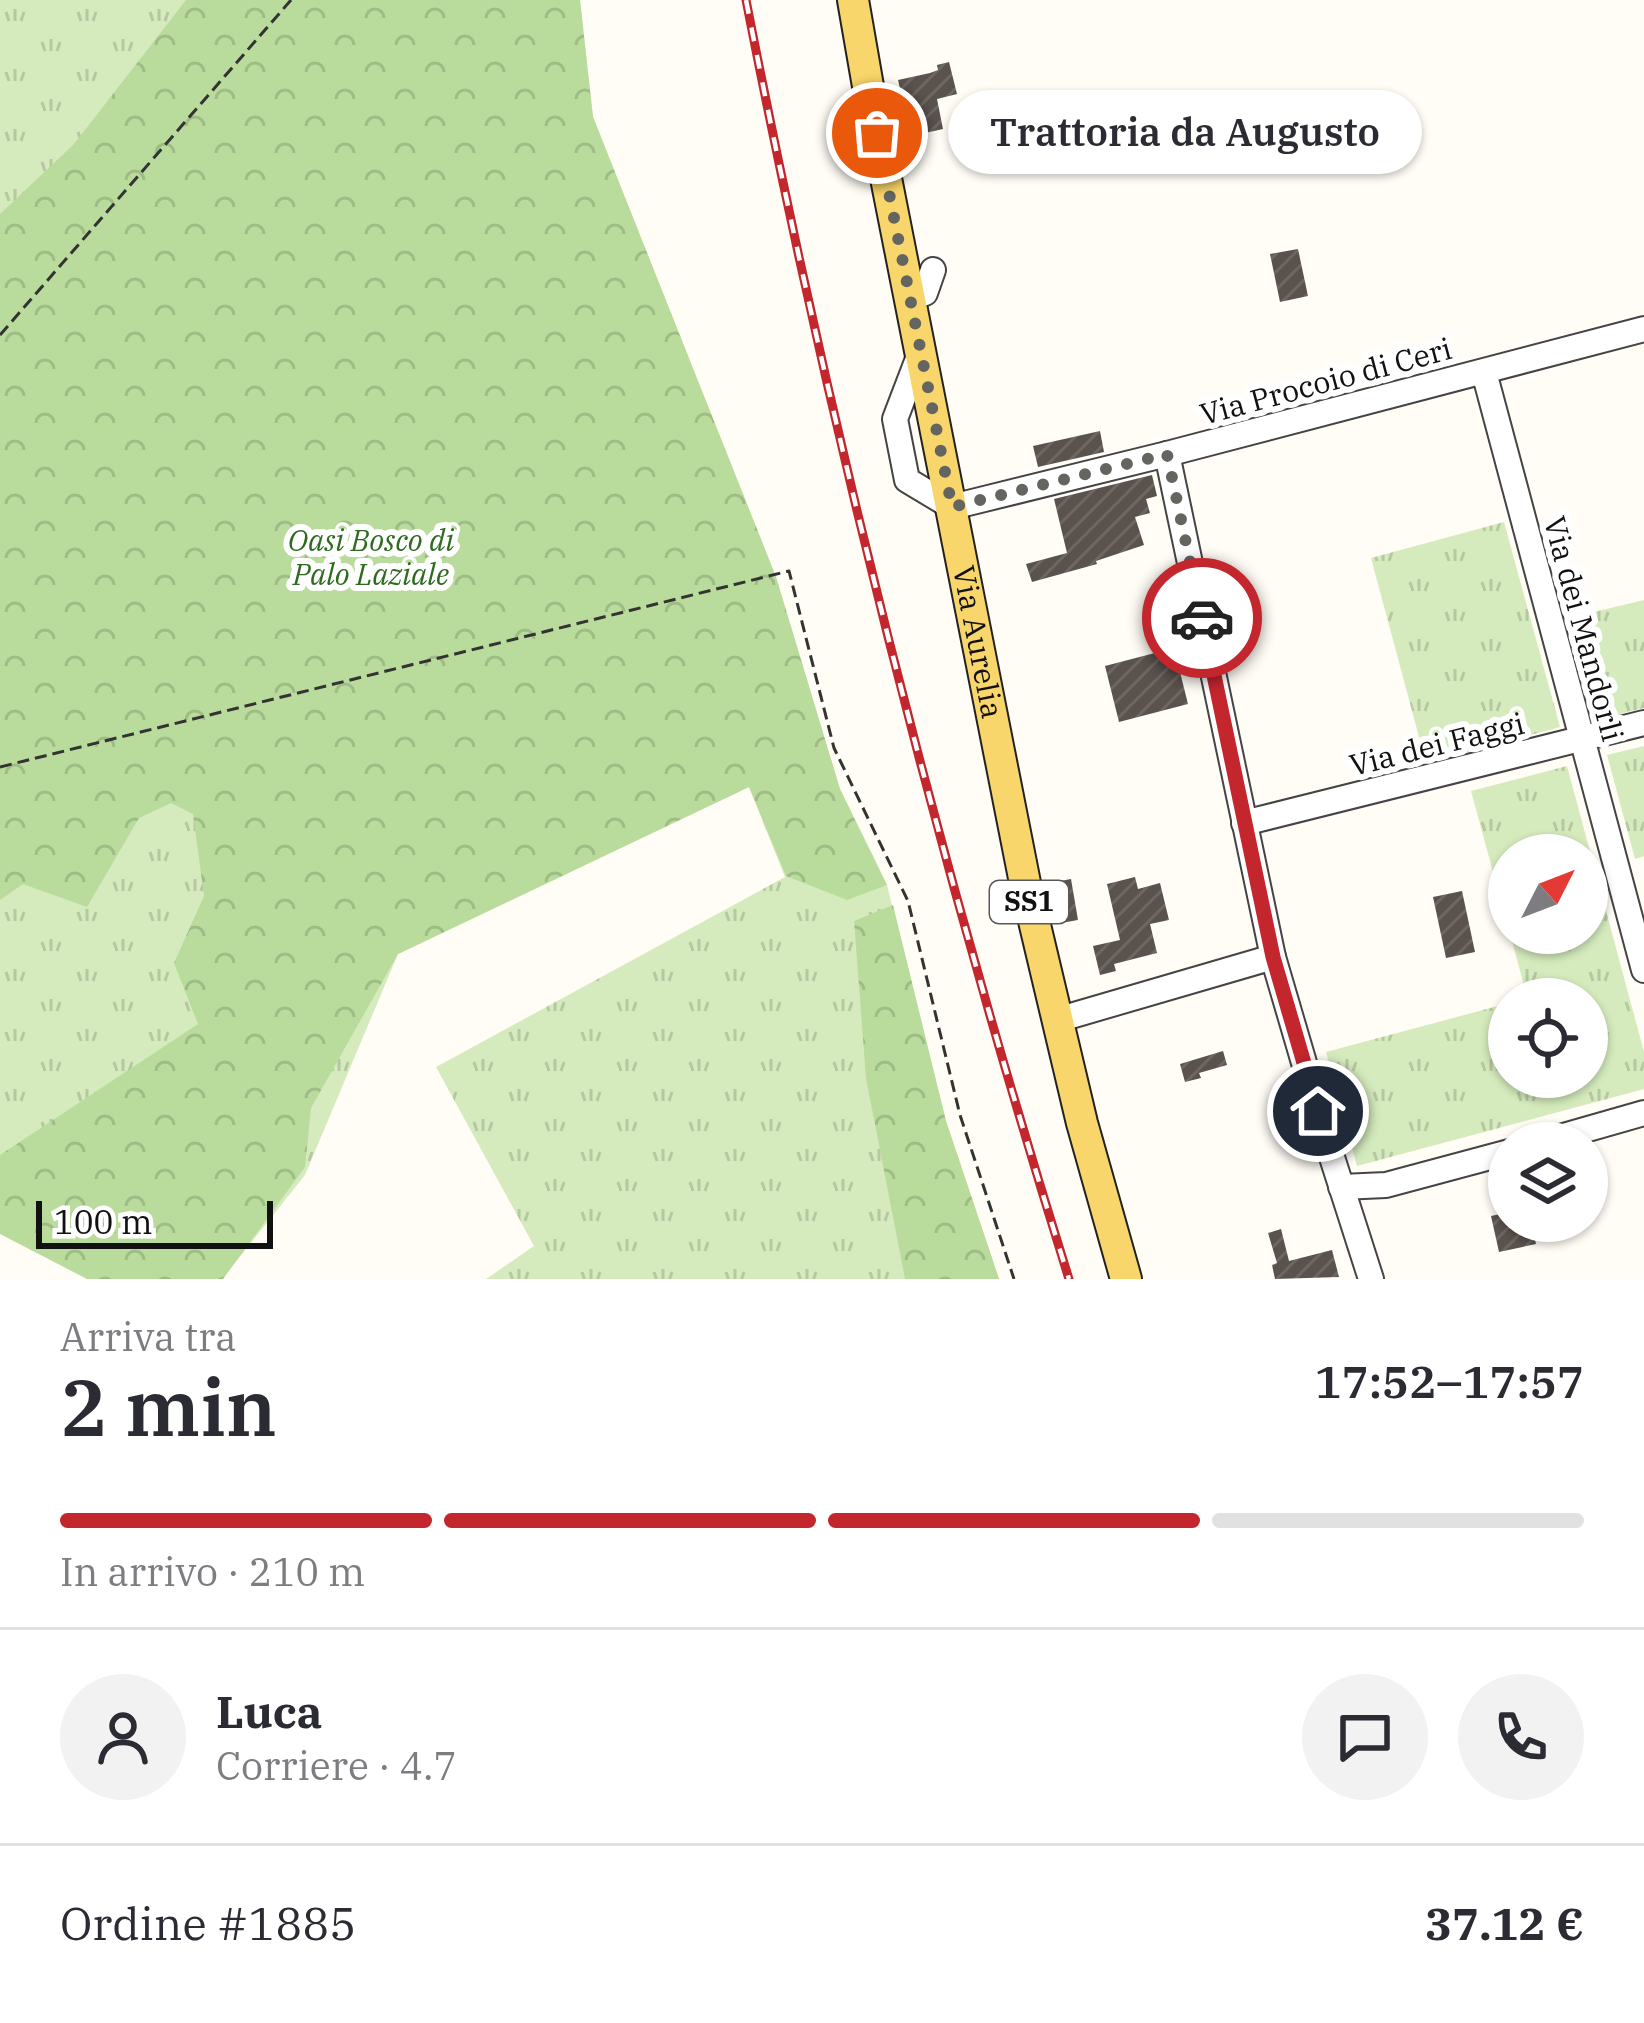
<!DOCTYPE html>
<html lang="it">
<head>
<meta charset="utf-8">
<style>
	:root { --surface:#fff; --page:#f2f2f3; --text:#2b2b33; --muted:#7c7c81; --line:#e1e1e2; --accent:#c4262e }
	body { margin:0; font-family:"IBM Plex Serif",serif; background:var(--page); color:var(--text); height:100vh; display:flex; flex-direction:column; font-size:45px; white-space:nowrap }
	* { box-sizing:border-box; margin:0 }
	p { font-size:39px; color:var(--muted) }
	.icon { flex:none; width:66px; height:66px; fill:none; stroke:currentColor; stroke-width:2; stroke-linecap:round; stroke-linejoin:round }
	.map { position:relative; height:1279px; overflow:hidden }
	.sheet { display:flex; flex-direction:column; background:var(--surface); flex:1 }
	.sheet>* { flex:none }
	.needle { width:78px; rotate:48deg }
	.buttons { position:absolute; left:1488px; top:834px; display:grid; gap:24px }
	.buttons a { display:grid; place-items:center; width:120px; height:120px; border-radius:50%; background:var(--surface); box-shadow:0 3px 9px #0004; font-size:60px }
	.scale { position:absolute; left:36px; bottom:30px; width:237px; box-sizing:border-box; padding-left:12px; border:6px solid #111; border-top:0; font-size:33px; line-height:42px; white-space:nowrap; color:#111; -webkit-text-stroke:9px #fff; paint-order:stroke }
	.pin { position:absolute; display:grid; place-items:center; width:102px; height:102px; color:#fff; margin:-51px; border:6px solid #fff; border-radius:50%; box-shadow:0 3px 12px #0007 }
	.courier { position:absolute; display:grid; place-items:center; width:120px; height:120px; margin:-60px; border:9px solid #c4262e; border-radius:50%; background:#fff; color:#222; box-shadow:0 3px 15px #0007 }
	.bubble { position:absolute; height:84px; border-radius:42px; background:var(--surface); box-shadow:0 3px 9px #0004; font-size:39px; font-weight:600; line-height:84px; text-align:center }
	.head em { font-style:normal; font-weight:600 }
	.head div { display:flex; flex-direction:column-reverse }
	.head { display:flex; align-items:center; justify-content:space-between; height:204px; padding:0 60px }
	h1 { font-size:78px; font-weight:600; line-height:90px }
	.bar { display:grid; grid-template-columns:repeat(4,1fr); gap:18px 12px; align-content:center; height:144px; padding:0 60px }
	.bar i { height:15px; border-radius:9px; background:var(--line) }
	.bar .current { background:var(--accent) }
	.bar p { grid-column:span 4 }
	.line { display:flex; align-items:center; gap:30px; padding:0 60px; border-top:3px solid var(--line) }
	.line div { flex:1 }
	.round { display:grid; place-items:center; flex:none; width:126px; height:126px; border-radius:63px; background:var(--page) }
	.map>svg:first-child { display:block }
	.grass { fill:url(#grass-tufts) }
	.forest { fill:url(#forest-crowns) }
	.building { fill:url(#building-hatch) }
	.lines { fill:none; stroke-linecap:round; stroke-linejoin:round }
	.minor-casing { stroke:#444; stroke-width:28 }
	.major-casing { stroke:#222; stroke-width:34 }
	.path { stroke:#333; stroke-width:3; stroke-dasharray:12 6; stroke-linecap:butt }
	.minor { stroke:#fff; stroke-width:24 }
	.major { stroke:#f9d66b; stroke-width:30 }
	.rail-casing { stroke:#c4262e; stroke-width:9 }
	.rail { stroke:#fff; stroke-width:4.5; stroke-dasharray:14; stroke-linecap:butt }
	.done { stroke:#646461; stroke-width:12; stroke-dasharray:0 21.6 }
	.route { stroke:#c4262e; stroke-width:15 }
	.labels { text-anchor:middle; stroke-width:12; stroke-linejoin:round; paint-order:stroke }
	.shield { fill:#fff; stroke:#585858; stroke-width:3 }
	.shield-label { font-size:27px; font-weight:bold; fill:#111 }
	.street-label { font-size:30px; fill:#111; stroke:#fff }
	.park-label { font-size:30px; font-style:italic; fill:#2f6b1f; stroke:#fff }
</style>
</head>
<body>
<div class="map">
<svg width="1644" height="1279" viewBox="0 0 1644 1279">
	<defs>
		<pattern id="grass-tufts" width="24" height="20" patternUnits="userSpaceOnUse" patternTransform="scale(3)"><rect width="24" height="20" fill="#d5ebbd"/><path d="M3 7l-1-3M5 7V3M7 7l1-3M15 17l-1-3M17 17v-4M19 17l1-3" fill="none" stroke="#b6c8a1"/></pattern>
		<pattern id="forest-crowns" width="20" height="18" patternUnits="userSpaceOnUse" patternTransform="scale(3)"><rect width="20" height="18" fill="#b9dc9c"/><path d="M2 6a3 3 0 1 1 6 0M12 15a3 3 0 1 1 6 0" fill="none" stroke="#9ebc85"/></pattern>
		<pattern id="building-hatch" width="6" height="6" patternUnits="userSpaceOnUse" patternTransform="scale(3)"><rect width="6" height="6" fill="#5a524d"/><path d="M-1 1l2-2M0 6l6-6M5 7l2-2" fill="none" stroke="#6d6662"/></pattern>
	</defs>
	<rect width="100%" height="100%" fill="#fffdf5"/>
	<!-- grass -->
	<g class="grass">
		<path d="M0 0H580L593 117 776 577 840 789 887 885 946 1121 999 1279H486L534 1246 436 1067 785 877 749 787 398 954 305 1175 222 1279 0 1230Z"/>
		<path d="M1504 522 1560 727 1426 763 1371 558Z"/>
		<path d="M1644 600V708L1595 720 1569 618Z"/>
		<path d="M1644 746V856L1635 859 1607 755Z"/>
		<path d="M1567 766 1644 1052V1089L1357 1166 1326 1052 1509 1003V1077H1587V999H1524L1527 997 1510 933H1587V855H1509V931L1471 791Z"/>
	</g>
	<!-- forest -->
	<g class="forest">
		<path d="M186 0H580L593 117 776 577 840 789 887 885 847 900 786 876 749 787 398 954 311 1108 305 1167 223 1279H87L0 1234V1155L198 1024 174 963 204 896 193 814 171 803 139 818 87 907 23 884 0 900V214L74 144Z"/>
		<path d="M893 905 946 1121 999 1279H905L866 1078 854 921Z"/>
	</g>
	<!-- building -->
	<g class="building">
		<path d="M949 62 957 94 937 99 943 129 925 133 923 124 909 127 898 80 930 73 938 70 937 65Z"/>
		<path d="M1298 249 1308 296 1280 302 1270 254Z"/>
		<path d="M1100 431 1104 452 1038 467 1033 446Z"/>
		<path d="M1152 475 1157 496 1146 499 1150 513 1135 517 1144 545 1096 561 1097 564 1032 582 1026 564 1067 553 1054 499Z"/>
		<path d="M1174 648 1188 704 1119 722 1105 666Z"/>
		<path d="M1135 877 1138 889 1160 883 1169 920 1150 924 1157 953 1114 964 1116 971 1100 975 1093 946 1120 940 1107 884Z"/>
		<path d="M1071 879 1078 920 1061 923 1054 882Z"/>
		<path d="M1462 891 1475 952 1446 958 1433 897Z"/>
		<path d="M1223 1051 1227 1065 1199 1073 1201 1078 1185 1082 1180 1064Z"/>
		<path d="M1509 1212V1221H1531L1536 1244 1499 1252 1491 1216Z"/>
		<path d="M1281 1229 1289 1261 1332 1250 1339 1277 1275 1279 1272 1265 1277 1263 1268 1233Z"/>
	</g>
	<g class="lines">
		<!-- minor casing -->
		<g class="minor-casing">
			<g id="minor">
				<path d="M910 298 925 293 933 270"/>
				<path d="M921 351 895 419 907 480 952 507 1167 454 1644 329"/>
				<path d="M1484 372 1644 970"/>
				<path d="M1167 454 1273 957 1329 1148 1371 1279"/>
				<path d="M1244 823 1644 723"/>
				<path d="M1057 1020 1273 957"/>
				<path d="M1539 1143 1644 1113"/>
				<path d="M1341 1187 1386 1185 1509 1152"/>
			</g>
		</g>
		<!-- major casing -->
		<g class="major-casing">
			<g id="major">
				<path id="s1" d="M853 0 869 92 1025 883 1082 1123 1126 1279"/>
			</g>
		</g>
		<!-- path -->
		<g class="path">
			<path d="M0 335 291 0"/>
			<path d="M0 767 789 571 834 748 908 901 960 1115 1014 1279"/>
		</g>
		<!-- minor -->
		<use href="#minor" class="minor"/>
		<!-- major -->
		<use href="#major" class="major"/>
		<!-- rail casing -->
		<g class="rail-casing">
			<path id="rail" d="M746 0C830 431 938 860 1069 1279"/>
		</g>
		<!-- rail -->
		<use href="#rail" class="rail"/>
	</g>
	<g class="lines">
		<!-- done -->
		<path class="done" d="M877 133 952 507 1167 454 1202 618"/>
		<!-- route -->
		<path class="route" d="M1202 618 1273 957 1318 1111"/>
	</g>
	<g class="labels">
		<!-- shield labels -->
		<rect class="shield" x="990" y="881" width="78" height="42" rx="9"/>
		<g class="shield-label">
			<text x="1029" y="911">SS1</text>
		</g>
		<!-- street labels -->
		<g class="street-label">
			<text transform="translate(1326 382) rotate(-15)" y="10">Via Procoio di Ceri</text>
			<text transform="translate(1583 629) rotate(75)" y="10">Via dei Mandorli</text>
			<text dy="10" stroke="none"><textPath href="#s1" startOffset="654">Via Aurelia</textPath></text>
			<text transform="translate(1437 745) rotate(-14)" y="10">Via dei Faggi</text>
		</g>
		<!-- park labels -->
		<g class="park-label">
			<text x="371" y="551">Oasi Bosco di<tspan x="371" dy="34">Palo Laziale</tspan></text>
		</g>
	</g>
</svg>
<div class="buttons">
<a><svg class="needle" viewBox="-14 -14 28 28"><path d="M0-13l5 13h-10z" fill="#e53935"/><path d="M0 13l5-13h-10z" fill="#7c7c81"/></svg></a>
<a><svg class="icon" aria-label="locate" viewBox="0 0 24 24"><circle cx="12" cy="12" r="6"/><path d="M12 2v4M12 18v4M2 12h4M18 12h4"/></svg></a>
<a><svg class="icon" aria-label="layers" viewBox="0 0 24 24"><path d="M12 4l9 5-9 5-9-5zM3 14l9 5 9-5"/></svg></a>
</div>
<div class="scale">100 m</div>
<div class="pin" style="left:877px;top:133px;background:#ea580c"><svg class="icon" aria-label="bag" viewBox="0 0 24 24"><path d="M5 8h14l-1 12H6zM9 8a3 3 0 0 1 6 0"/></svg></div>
<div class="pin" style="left:1318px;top:1111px;background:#1f2937"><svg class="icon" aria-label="home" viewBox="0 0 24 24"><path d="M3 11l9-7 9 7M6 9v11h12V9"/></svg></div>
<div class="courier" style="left:1202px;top:618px"><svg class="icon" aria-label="car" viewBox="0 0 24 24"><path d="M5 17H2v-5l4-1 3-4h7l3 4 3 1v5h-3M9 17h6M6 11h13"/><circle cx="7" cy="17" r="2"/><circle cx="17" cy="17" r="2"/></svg></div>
<div class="bubble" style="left:948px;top:90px;width:474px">Trattoria da Augusto</div>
</div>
<section class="sheet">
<div class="head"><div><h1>2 min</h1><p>Arriva tra</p></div><em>17:52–17:57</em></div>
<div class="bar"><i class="current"></i><i class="current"></i><i class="current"></i><i></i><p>In arrivo · 210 m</p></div>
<div class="line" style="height:216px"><a class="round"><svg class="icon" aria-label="person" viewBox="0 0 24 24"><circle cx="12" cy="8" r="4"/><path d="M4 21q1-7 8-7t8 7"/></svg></a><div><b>Luca</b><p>Corriere · 4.7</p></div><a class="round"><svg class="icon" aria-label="chat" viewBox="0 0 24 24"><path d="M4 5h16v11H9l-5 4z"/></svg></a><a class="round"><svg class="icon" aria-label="phone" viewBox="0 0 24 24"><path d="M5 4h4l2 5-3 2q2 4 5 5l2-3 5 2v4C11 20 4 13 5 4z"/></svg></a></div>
<div class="line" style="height:156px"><div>Ordine #1885</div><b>37.12 €</b></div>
</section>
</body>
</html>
